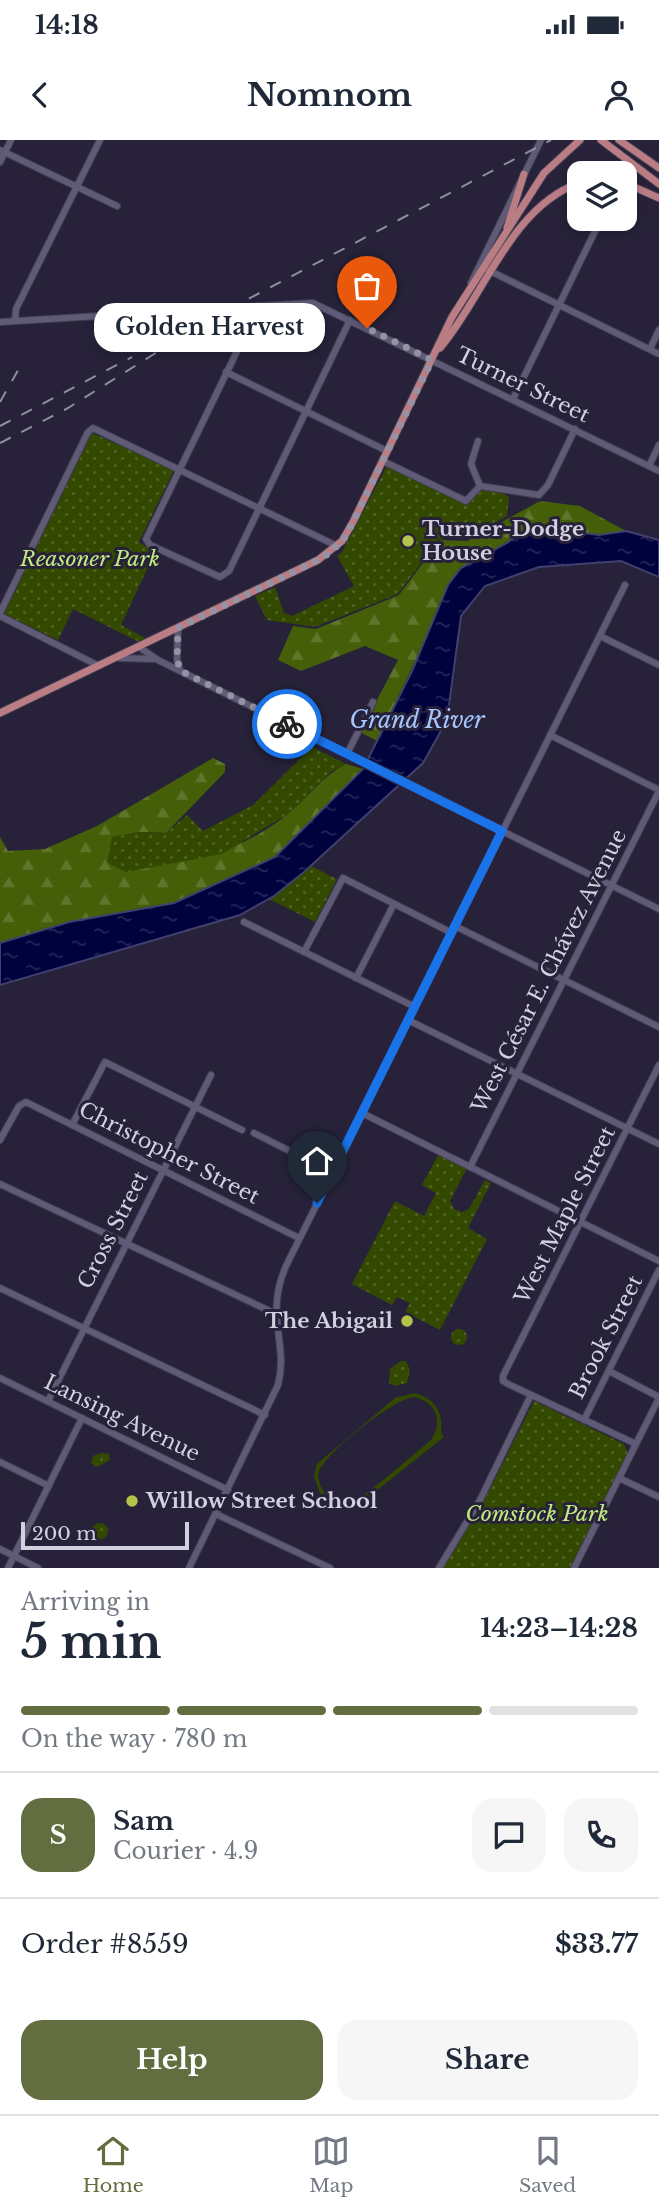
<!DOCTYPE html>
<html lang="en">
<head>
<meta charset="utf-8">
<style>
	:root { --surface:#fff; --page:#f6f6f7; --text:#1f2937; --muted:#747a83; --line:#e0e1e3; --accent:#626e40 }
	body { margin:0; font-family:"Libre Baskerville",serif; background:var(--page); color:var(--text); height:100vh; display:flex; flex-direction:column; font-size:26px; white-space:nowrap }
	* { box-sizing:border-box; margin:0 }
	p { font-size:23px; color:var(--muted) }
	.icon { flex:none; width:38px; height:38px; fill:none; stroke:currentColor; stroke-width:2; stroke-linecap:round; stroke-linejoin:round }
	.map { position:relative; height:1428px; overflow:hidden }
	.panel { display:flex; flex-direction:column; background:var(--surface); flex:1 }
	.panel>* { flex:none }
	.fabs { position:absolute; left:567px; top:21px; display:grid; gap:14px }
	.fabs a { display:grid; place-items:center; width:70px; height:70px; border-radius:14px; background:var(--surface); box-shadow:0 4px 10px #0003; font-size:35px }
	.scale { position:absolute; left:21px; bottom:18px; width:168px; box-sizing:border-box; padding-left:7px; border:4px solid #d2cfdf; border-top:0; font-size:19px; line-height:24px; white-space:nowrap; color:#d2cfdf; -webkit-text-stroke:5px #272239; paint-order:stroke }
	.pin { position:absolute; display:grid; place-items:center; width:60px; height:60px; color:#fff; margin:-72px -30px; border-radius:50% 50% 50% 0; rotate:-45deg; box-shadow:0 0 7px #0007 }
	.pin .icon { rotate:45deg }
	.courier { position:absolute; display:grid; place-items:center; width:70px; height:70px; margin:-35px; border:5px solid #1a73e8; border-radius:50%; background:#fff; color:#222; box-shadow:0 2px 9px #0007 }
	.bubble { position:absolute; height:49px; border-radius:21px; background:var(--surface); box-shadow:0 4px 10px #0003; font-size:23px; font-weight:700; line-height:49px; text-align:center }
	.head em { font-style:normal; font-weight:700 }
	.head div { display:flex; flex-direction:column-reverse }
	.head { display:flex; align-items:center; justify-content:space-between; height:119px; padding:0 21px }
	h1 { font-size:46px; font-weight:700; line-height:52px }
	.bar { display:grid; grid-template-columns:repeat(4,1fr); gap:10px 7px; align-content:center; height:84px; padding:0 21px }
	.bar i { height:9px; border-radius:5px; background:var(--line) }
	.bar .selected { background:var(--accent) }
	.bar p { grid-column:span 4 }
	.line { display:flex; align-items:center; gap:18px; padding:0 21px; border-top:2px solid var(--line) }
	.line div { flex:1 }
	.round { display:grid; place-items:center; flex:none; width:74px; height:74px; border-radius:21px; background:var(--page) }
	.cta { display:flex; gap:14px; margin-top:auto; padding:14px 21px }
	.cta a { flex:1; height:80px; border-radius:21px; background:var(--accent); color:#fff; font-size:28px; font-weight:700; line-height:80px; text-align:center }
	.cta a+a { background:var(--page); color:var(--text) }
	.status { display:flex; justify-content:space-between; align-items:center; height:49px; padding:0 35px; background:var(--surface); direction:ltr }
	.status svg { height:19px; fill:currentColor }
	header { display:flex; justify-content:space-between; align-items:center; height:91px; padding:0 21px; background:var(--surface); font-size:32px; font-weight:700 }
	.menu { display:flex; justify-content:space-around; align-items:center; height:98px; border-top:2px solid var(--line); background:var(--surface); font-size:19px; color:var(--muted) }
	.menu a { display:grid; justify-items:center; gap:4px }
	.menu .selected { color:var(--accent) }
	.map>svg:first-child { display:block }
	.green { fill:#334900; fill-rule:evenodd }
	.forest { fill:url(#forest-firs) }
	.park { fill:url(#park-dots) }
	.water { fill:url(#water-ripples); stroke:#3f406e; stroke-width:2 }
	.pier { fill:#272239 }
	.lines { fill:none; stroke-linecap:round; stroke-linejoin:round }
	.minor-casing { stroke:#423d52; stroke-width:8 }
	.major-casing { stroke:#423d52; stroke-width:9 }
	.minor { stroke:#5f5a76; stroke-width:6 }
	.major { stroke:#ba7d84; stroke-width:7 }
	.rail { stroke:#918da0; stroke-width:2; stroke-dasharray:12 12; stroke-linecap:butt }
	.done { stroke:#9692a5; stroke-width:7; stroke-dasharray:0 12.6 }
	.route { stroke:#1a73e8; stroke-width:9 }
	.poi-dot { fill:#b4c24a; stroke:#272239; stroke-width:2.5 }
	.labels { text-anchor:middle; stroke-width:6; stroke-linejoin:round; paint-order:stroke }
	.street-label { font-size:21px; fill:#d2cfdf; stroke:#272239 }
	.poi-label { font-size:21px; font-weight:bold; fill:#d2cfdf; stroke:#272239; text-anchor:start }
	.park-label { font-size:21px; font-style:italic; fill:#c1ea80; stroke:#272239 }
	.water-label { font-size:23px; font-style:italic; fill:#a6c6fd; stroke:#272239 }
</style>
</head>
<body>
<div class="status"><b>14:18</b><svg viewBox="0 0 49 12"><path d="M0 12V9h3v3zM5 12V6h3v6zM10 12V3h3v9zM15 12V0h3v12zM26 1h20v11H26zM47 4h2v5h-2z"/></svg></div>
<header><svg class="icon" aria-label="back" viewBox="0 0 24 24"><path d="M15 5l-7 7 7 7"/></svg>Nomnom<svg class="icon" aria-label="person" viewBox="0 0 24 24"><circle cx="12" cy="8" r="4"/><path d="M4 21q1-7 8-7t8 7"/></svg></header>
<div class="map">
<svg width="659" height="1428" viewBox="0 0 659 1428">
	<defs>
		<pattern id="forest-firs" width="22" height="20" patternUnits="userSpaceOnUse" patternTransform="scale(1.75)"><rect width="22" height="20" fill="#445f07"/><path d="M5 1l3.5 6h-7zM16 11l3.5 6h-7z" fill="#5e752b"/></pattern>
		<pattern id="park-dots" width="8" height="8" patternUnits="userSpaceOnUse" patternTransform="scale(1.75)"><rect width="8" height="8" fill="#334900"/><path d="M2 2h.1M6 6h.1" fill="none" stroke="#506225" stroke-width="1.8" stroke-linecap="round"/></pattern>
		<pattern id="water-ripples" width="26" height="14" patternUnits="userSpaceOnUse" patternTransform="scale(1.75)"><rect width="26" height="14" fill="#00023d"/><path d="M2 4q2-2 4 0t4 0M15 11q2-2 4 0t4 0" fill="none" stroke="#242659"/></pattern>
	</defs>
	<rect width="100%" height="100%" fill="#272239"/>
	<!-- green -->
	<path class="green" d="M414 1253C435 1258 443 1272 441 1293L444 1297 352 1370 349 1365 332 1363 320 1353 314 1336 317 1324 395 1258ZM414 1257C436 1262 444 1281 431 1300 415 1313 368 1356 351 1361 332 1366 319 1352 318 1334 322 1315 394 1258 414 1257Z"/>
	<!-- forest -->
	<g class="forest">
		<path d="M540 361 580 366 626 391 599 395 531 386 482 418 448 445 443 463 377 601 360 592 398 520 365 506 301 531 278 520 293 486 316 489 399 455 440 400 467 401Z"/>
		<path d="M213 618 225 624V632L166 693 138 692 156 725C207 720 248 706 289 673 309 656 323 636 346 624L363 629 275 717 174 763 69 782 0 803V697L8 711 45 709 97 686Z"/>
	</g>
	<!-- park -->
	<g class="park">
		<path d="M92 293 174 330 139 402 155 412 121 485 145 498 139 502 73 469 58 500 4 474Z"/>
		<path d="M387 326 467 365 480 350 501 352 509 357 507 376 466 399H439L398 454 315 487 267 480 255 456 275 447 284 473 292 476 354 446 337 416 342 412Z"/>
		<path d="M312 607 346 624 331 632 288 674 222 714 126 732 107 723 112 697 138 692 166 693 187 675 203 691 253 665Z"/>
		<path d="M311 726 337 739 315 782 269 759Z"/>
		<path d="M439 1013 467 1028 450 1061 454 1069 462 1072 469 1069 485 1040 491 1043 468 1088 487 1099 440 1190 405 1172 410 1163 397 1157 392 1165 352 1144 395 1061 424 1076 436 1053 422 1045Z"/>
		<circle cx="459" cy="1197" r="8"/>
		<path d="M401 1221H406L410 1230 407 1243 395 1246 389 1243 390 1229Z"/>
		<path d="M534 1261 624 1304 628 1313 570 1428H442L488 1353Z"/>
		<path d="M101 1313 109 1314 110 1320 97 1327 91 1323 93 1316Z"/>
		<circle cx="100" cy="1391" r="8"/>
	</g>
	<!-- water -->
	<path class="water" d="M531 386 599 395 626 391 659 400V437L621 421 539 427 485 446 461 476 447 580 423 623 304 732 274 756 240 775 0 845V803L69 782 174 763 275 717 363 629 412 531 448 445 461 428 507 403Z"/>
	<!-- pier -->
	<path class="pier" d="M365 617 411 639 402 648 360 627Z"/>
	<g class="lines">
		<!-- minor casing -->
		<g class="minor-casing">
			<g id="minor">
				<path d="M0 10 117 66"/>
				<path d="M0 22 11 0"/>
				<path d="M488 130 659 214"/>
				<path d="M471 143 541 0"/>
				<path d="M259 166 146 399 150 405 220 437 229 431 350 180"/>
				<path d="M15 181 16 169 100 0"/>
				<path d="M0 182 313 163 659 331"/>
				<path d="M650 209 659 190"/>
				<path d="M226 232 387 311"/>
				<path d="M513 259 601 79"/>
				<path d="M478 301 471 324 480 346"/>
				<path d="M383 321 466 361 480 346 539 355 548 345 575 289"/>
				<path d="M649 326 659 305"/>
				<path d="M0 473 88 292 93 288 337 406"/>
				<path d="M0 476 99 526"/>
				<path d="M178 488 177 520 180 530"/>
				<path d="M600 496 659 525"/>
				<path d="M139 507 158 520 659 769"/>
				<path d="M119 518 153 519"/>
				<path d="M550 595 659 650"/>
				<path d="M347 614 373 562"/>
				<path d="M244 782 415 867"/>
				<path d="M455 786 659 887"/>
				<path d="M304 812 343 738 452 793"/>
				<path d="M356 838 394 764"/>
				<path d="M408 880 659 1004"/>
				<path d="M362 973 659 1121"/>
				<path d="M72 985 105 922 242 990"/>
				<path d="M254 993 333 1033"/>
				<path d="M0 1000 19 966 26 962 299 1098"/>
				<path d="M470 1027 659 651"/>
				<path d="M0 1044 274 1173"/>
				<path d="M0 1148 265 1275"/>
				<path d="M609 1231 659 1257"/>
				<path d="M0 1238 228 1350"/>
				<path d="M48 1261 211 935"/>
				<path d="M584 1280 659 1130"/>
				<path d="M636 1304 508 1244 503 1241V1236L659 925"/>
				<path d="M0 1322 49 1346"/>
				<path d="M619 1338 659 1357"/>
				<path d="M216 1374 330 1428"/>
				<path d="M0 1409 38 1428"/>
				<path d="M8 1428 82 1278"/>
				<path d="M189 1428 278 1245C289 1204 264 1176 286 1126L625 445"/>
				<path d="M439 1428 480 1360 531 1255"/>
				<path d="M574 1428 659 1258"/>
			</g>
		</g>
		<!-- major casing -->
		<g class="major-casing">
			<g id="major">
				<path d="M601 0 659 44"/>
				<path d="M619 0 659 28"/>
				<path d="M625 43 659 58"/>
				<path d="M507 88 524 34"/>
				<path d="M440 208C484 156 511 67 579 43"/>
				<path d="M0 573 318 420 342 401 353 382 452 177 544 33 580 0"/>
			</g>
		</g>
		<!-- minor -->
		<use href="#minor" class="minor"/>
		<!-- major -->
		<use href="#major" class="major"/>
		<!-- rail -->
		<g class="rail">
			<path d="M0 262 21 225"/>
			<path d="M0 286 132 217"/>
			<path d="M0 303 68 268 210 179 551 0"/>
		</g>
	</g>
	<g class="lines">
		<!-- done -->
		<path class="done" d="M287 584 181 531 177 520 178 488 318 420 331 412 346 396 432 220 367 188"/>
		<!-- route -->
		<path class="route" d="M287 584 502 691 317 1063"/>
	</g>
	<!-- markers -->
	<g class="poi-dot">
		<circle cx="408" cy="401" r="7"/>
		<circle cx="407" cy="1181" r="7"/>
		<circle cx="132" cy="1361" r="7"/>
	</g>
	<g class="labels">
		<!-- street labels -->
		<g class="street-label">
			<text transform="translate(523 245) rotate(26)" y="7">Turner Street</text>
			<text transform="translate(549 831) rotate(-63)" y="7">West César E. Chávez Avenue</text>
			<text transform="translate(169 1013) rotate(27)" y="7">Christopher Street</text>
			<text transform="translate(565 1075) rotate(-63)" y="7">West Maple Street</text>
			<text transform="translate(113 1090) rotate(-63)" y="7">Cross Street</text>
			<text transform="translate(606 1197) rotate(-63)" y="7">Brook Street</text>
			<text transform="translate(122 1278) rotate(26)" y="7">Lansing Avenue</text>
		</g>
		<!-- poi labels -->
		<g class="poi-label">
			<text x="422" y="396">Turner-Dodge<tspan x="422" dy="24">House</tspan></text>
			<text x="393" y="1188" text-anchor="end">The Abigail</text>
			<text x="146" y="1368">Willow Street School</text>
		</g>
		<!-- park labels -->
		<g class="park-label">
			<text x="90" y="426">Reasoner Park</text>
			<text x="537" y="1381">Comstock Park</text>
		</g>
		<!-- water labels -->
		<g class="water-label">
			<text x="417" y="588">Grand River</text>
		</g>
	</g>
</svg>
<div class="fabs">
<a><svg class="icon" aria-label="layers" viewBox="0 0 24 24"><path d="M12 4l9 5-9 5-9-5zM3 14l9 5 9-5"/></svg></a>
</div>
<div class="scale">200 m</div>
<div class="pin" style="left:367px;top:188px;background:#ea580c"><svg class="icon" aria-label="bag" viewBox="0 0 24 24"><path d="M5 8h14l-1 12H6zM9 8a3 3 0 0 1 6 0"/></svg></div>
<div class="pin" style="left:317px;top:1063px;background:#1f2937"><svg class="icon" aria-label="home" viewBox="0 0 24 24"><path d="M3 11l9-7 9 7M6 9v11h12V9"/></svg></div>
<div class="courier" style="left:287px;top:584px"><svg class="icon" aria-label="bike" viewBox="0 0 24 24"><circle cx="6" cy="16" r="4"/><circle cx="18" cy="16" r="4"/><path d="M6 16l4-8h5l3 8M10 8l3 8H6M13 5h3"/></svg></div>
<div class="bubble" style="left:94px;top:163px;width:231px">Golden Harvest</div>
</div>
<section class="panel">
<div class="head"><div><h1>5 min</h1><p>Arriving in</p></div><em>14:23–14:28</em></div>
<div class="bar"><i class="selected"></i><i class="selected"></i><i class="selected"></i><i></i><p>On the way · 780 m</p></div>
<div class="line" style="height:126px"><b class="round" style="background:var(--accent);color:#fff">S</b><div><b>Sam</b><p>Courier · 4.9</p></div><a class="round"><svg class="icon" aria-label="chat" viewBox="0 0 24 24"><path d="M4 5h16v11H9l-5 4z"/></svg></a><a class="round"><svg class="icon" aria-label="phone" viewBox="0 0 24 24"><path d="M5 4h4l2 5-3 2q2 4 5 5l2-3 5 2v4C11 20 4 13 5 4z"/></svg></a></div>
<div class="line" style="height:91px"><div>Order #8559</div><b>$33.77</b></div>
<div class="cta"><a>Help</a><a>Share</a></div>
</section>
<nav class="menu">
<a class="selected"><svg class="icon" aria-label="home" viewBox="0 0 24 24"><path d="M3 11l9-7 9 7M6 9v11h12V9"/></svg>Home</a>
<a><svg class="icon" aria-label="map" viewBox="0 0 24 24"><path d="M3 6l6-2 6 2 6-2v14l-6 2-6-2-6 2zM9 4v14M15 6v14"/></svg>Map</a>
<a><svg class="icon" aria-label="saved" viewBox="0 0 24 24"><path d="M7 4h10v16l-5-4-5 4z"/></svg>Saved</a>
</nav>
</body>
</html>
